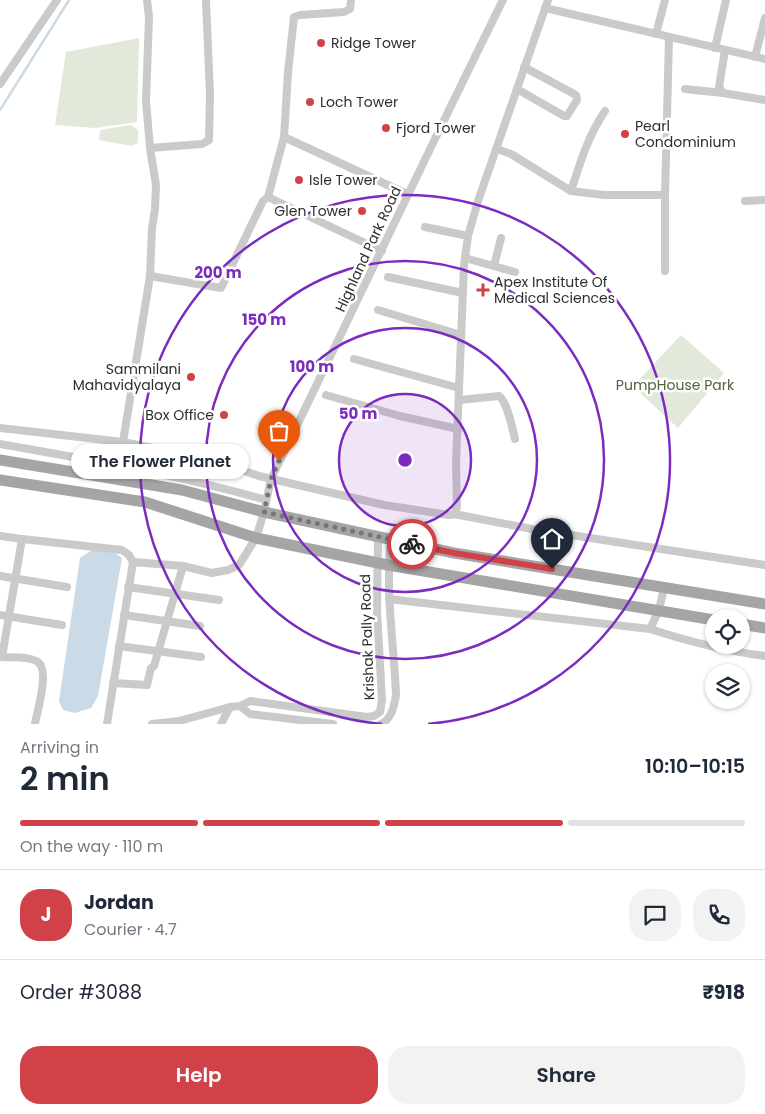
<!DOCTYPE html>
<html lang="en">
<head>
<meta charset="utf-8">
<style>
	:root { --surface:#fff; --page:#f2f2f3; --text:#1f2937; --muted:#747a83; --line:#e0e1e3; --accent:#d04247 }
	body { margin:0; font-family:Poppins,sans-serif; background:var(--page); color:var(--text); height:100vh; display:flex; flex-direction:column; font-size:19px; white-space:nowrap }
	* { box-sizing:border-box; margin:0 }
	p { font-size:16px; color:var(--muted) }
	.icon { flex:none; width:28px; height:28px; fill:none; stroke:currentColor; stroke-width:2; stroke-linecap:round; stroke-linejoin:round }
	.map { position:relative; height:724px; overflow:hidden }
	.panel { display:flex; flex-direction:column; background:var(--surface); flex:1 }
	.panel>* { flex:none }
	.fabs { position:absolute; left:705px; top:609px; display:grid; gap:10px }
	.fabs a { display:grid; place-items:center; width:45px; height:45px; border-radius:50%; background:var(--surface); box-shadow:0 1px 4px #0004; font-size:25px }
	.pin { position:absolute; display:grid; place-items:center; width:42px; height:42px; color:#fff; margin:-51px -21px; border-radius:50% 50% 50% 0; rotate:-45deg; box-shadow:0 0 5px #0007 }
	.pin .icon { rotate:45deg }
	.courier { position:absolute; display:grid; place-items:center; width:50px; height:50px; margin:-25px; border:4px solid #d04247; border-radius:50%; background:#fff; color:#222; box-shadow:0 1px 6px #0007 }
	.bubble { position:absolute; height:35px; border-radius:18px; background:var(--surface); box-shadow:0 1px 4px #0004; font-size:16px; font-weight:600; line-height:35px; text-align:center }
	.overview em { font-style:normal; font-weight:600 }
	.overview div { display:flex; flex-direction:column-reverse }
	.overview { display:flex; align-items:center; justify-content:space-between; height:85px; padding:0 20px }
	h1 { font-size:32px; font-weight:600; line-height:38px }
	.bar { display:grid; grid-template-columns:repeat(4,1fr); gap:8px 5px; align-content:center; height:60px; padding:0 20px }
	.bar i { height:6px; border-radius:4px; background:var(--line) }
	.bar .current { background:var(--accent) }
	.bar p { grid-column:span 4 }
	.line { display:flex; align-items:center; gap:12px; padding:0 20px; border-top:1px solid var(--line) }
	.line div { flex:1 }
	.round { display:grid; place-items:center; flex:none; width:52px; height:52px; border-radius:20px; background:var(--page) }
	.cta { display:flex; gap:10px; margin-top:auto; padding:10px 20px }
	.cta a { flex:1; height:58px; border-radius:20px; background:var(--accent); color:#fff; font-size:20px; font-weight:600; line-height:58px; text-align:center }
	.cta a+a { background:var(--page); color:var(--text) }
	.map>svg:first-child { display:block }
	.green { fill:#e2e9db }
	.water { fill:#cadae7 }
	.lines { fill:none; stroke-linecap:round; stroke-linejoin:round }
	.stream { stroke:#cadae7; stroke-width:2.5 }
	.street { stroke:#cacaca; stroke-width:8 }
	.primary { stroke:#a5a5a5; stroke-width:11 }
	.done { stroke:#767676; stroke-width:5; stroke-dasharray:0 9 }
	.route { stroke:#d04247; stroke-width:6 }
	.ring { fill:none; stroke:#7b2cbf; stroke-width:2.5 }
	.poi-dot { fill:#d04247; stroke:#fff; stroke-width:2 }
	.labels { text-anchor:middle; stroke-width:5; stroke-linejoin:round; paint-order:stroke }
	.poi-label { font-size:14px; fill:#2d2d2d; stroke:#fff; text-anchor:start }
	.street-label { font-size:14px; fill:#2d2d2d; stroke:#fff }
	.park-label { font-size:14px; fill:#4f633f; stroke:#fff }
	.centre { fill:#7b2cbf; stroke:#fff; stroke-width:2.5 }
	.ring-label { font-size:15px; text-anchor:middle; font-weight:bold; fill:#7b2cbf; stroke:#fff; stroke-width:5; stroke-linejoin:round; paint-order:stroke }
</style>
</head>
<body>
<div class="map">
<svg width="765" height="724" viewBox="0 0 765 724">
	<rect width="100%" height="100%" fill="#fff"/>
	<!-- green -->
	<g class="green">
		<path d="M139 38 137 122 95 128 55 125 66 52Z"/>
		<path d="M131 125 138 130V143L131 146 99 140 100 130Z"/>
		<path d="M681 335 724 373 678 428 633 386Z"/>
	</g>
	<!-- water -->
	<path class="water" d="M92 550 115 553 122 558 98 696 91 708 75 713 63 710 59 701 80 558Z"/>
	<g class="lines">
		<!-- stream -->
		<path class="stream" d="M0 110 69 0"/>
		<!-- street -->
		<g class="street">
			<path d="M545 8 765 59"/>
			<path d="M656 34 665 0"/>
			<path d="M715 48 726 0"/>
			<path d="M725 50 719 87 723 93 765 100"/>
			<path d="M755 57 765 18"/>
			<path d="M0 84 57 0"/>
			<path d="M517 89 564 116H567L577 100 576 95 524 67"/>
			<path d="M685 89 723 93"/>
			<path d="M284 137 407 194"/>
			<path d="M150 148 202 144 209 140 210 94 206 0"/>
			<path d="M497 149 511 154 571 191 604 195H665L669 37"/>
			<path d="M571 191C580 163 588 136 605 111"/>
			<path d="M268 197 382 251"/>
			<path d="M745 201 765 200"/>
			<path d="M425 227 468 236"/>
			<path d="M465 258 515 272"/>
			<path d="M494 266 501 238"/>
			<path d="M665 271V195"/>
			<path d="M150 276 221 288 263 201 268 197 284 137 288 72 294 17 300 15 344 12 350 9 351 0"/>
			<path d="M388 277 463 293"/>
			<path d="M378 310 461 335"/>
			<path d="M354 359 459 388"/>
			<path d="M326 395 400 416 458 429"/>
			<path d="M459 400 499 396C508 403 512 428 515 439"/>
			<path d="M0 428 123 442 212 460 259 476 384 505 449 515 454 514 532 529 765 565"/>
			<path d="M123 442 150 276 152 229 155 209 156 185 150 148 146 101 149 17 147 0"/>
			<path d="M0 444C90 460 179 475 266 500"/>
			<path d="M454 514 457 507 456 463 464 265 468 236 478 201 548 0"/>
			<path d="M0 536 22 539 122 550 129 555 133 562"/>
			<path d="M22 539 2 657C12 658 29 656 38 662 50 671 37 711 35 724"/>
			<path d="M0 576 67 587"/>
			<path d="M128 587 219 600"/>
			<path d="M389 599 650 629C687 641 726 651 765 656"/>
			<path d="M0 615 62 625"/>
			<path d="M124 615 200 626"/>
			<path d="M650 629 659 610 664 588"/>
			<path d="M119 646 201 657"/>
			<path d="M113 683 147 685 151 668 154 666 183 566"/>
			<path d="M240 706 250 714 333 724"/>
			<path d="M107 724 133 562 183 566 212 573 228 570 239 565 256 538 264 512 271 479C349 319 424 159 503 0"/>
			<path d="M152 724 179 721 230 707 240 706 250 701 367 717 374 716 380 712 382 700 377 611 378 536"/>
			<path d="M221 724 230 707"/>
			<path d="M381 724C392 719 394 706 396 695 394 643 385 592 391 539"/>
		</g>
		<!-- primary -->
		<g class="primary">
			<path d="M0 460 182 490 264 512 454 553 765 604"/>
			<path d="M0 480 145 502 256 538 388 565 714 620"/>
			<path d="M741 624 765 628"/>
		</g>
	</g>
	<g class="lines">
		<!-- done -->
		<path class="done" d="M279 461 271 479 264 512 412 544"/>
		<!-- route -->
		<path class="route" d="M412 544 454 553 552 569"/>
	</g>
	<!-- distance rings -->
	<circle cx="405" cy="460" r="66" fill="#7b2cbf" fill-opacity=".12"/>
	<g class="ring">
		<circle cx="405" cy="460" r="66"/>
		<circle cx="405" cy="460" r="132"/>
		<circle cx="405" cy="460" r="199"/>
		<path d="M382 724A265 265 0 1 1 428 724"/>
	</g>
	<!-- markers -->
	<g class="poi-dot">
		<circle cx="321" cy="43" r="5"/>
		<circle cx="310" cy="102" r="5"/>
		<circle cx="386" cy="128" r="5"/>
		<circle cx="625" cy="134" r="5"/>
		<circle cx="299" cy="180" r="5"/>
		<circle cx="362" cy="211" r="5"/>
		<path d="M480.5 282.5h5v5h5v5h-5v5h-5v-5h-5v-5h5z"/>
		<circle cx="191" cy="377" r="5"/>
		<circle cx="224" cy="415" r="5"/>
	</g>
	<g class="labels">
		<!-- poi labels -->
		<g class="poi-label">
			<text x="331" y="48">Ridge Tower</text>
			<text x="320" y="107">Loch Tower</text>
			<text x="635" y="131">Pearl<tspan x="635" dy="16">Condominium</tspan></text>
			<text x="396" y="133">Fjord Tower</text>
			<text x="309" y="185">Isle Tower</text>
			<text x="352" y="216" text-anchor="end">Glen Tower</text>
			<text x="494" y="287">Apex Institute Of<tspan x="494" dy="16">Medical Sciences</tspan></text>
			<text x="181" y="374" text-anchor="end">Sammilani<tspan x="181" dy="16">Mahavidyalaya</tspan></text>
			<text x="214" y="420" text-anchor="end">Box Office</text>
		</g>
		<!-- street labels -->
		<g class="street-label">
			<text transform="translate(368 249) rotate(-65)" y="5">Highland Park Road</text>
			<text transform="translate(367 637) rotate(-92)" y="5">Krishak Pally Road</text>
		</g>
		<!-- park labels -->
		<g class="park-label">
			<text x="675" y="390">PumpHouse Park</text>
		</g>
	</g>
	<circle cx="405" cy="460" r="8" class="centre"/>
	<g class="ring-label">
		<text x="218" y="278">200 m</text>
		<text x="264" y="325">150 m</text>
		<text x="312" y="372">100 m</text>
		<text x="358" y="419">50 m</text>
	</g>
</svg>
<div class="fabs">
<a><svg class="icon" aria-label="locate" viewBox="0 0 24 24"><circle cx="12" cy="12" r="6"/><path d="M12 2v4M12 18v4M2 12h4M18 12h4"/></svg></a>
<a><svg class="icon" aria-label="layers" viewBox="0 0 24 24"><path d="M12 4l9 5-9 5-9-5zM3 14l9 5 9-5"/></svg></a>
</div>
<div class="pin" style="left:279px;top:461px;background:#ea580c"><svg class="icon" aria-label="bag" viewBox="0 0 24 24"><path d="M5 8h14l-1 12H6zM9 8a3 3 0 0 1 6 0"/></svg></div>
<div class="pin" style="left:552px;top:569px;background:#1f2937"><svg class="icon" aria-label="home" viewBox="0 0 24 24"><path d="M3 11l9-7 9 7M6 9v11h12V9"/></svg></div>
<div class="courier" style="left:412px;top:544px"><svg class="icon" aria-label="bike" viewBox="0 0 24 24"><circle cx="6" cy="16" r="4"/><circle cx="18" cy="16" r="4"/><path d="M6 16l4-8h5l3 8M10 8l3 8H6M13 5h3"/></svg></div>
<div class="bubble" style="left:71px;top:444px;width:178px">The Flower Planet</div>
</div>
<section class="panel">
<div class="overview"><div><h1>2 min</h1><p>Arriving in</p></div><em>10:10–10:15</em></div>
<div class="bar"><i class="current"></i><i class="current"></i><i class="current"></i><i></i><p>On the way · 110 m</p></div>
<div class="line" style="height:90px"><b class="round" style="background:var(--accent);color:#fff">J</b><div><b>Jordan</b><p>Courier · 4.7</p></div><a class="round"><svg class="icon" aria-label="chat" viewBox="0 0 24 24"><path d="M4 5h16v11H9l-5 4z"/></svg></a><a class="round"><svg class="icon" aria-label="phone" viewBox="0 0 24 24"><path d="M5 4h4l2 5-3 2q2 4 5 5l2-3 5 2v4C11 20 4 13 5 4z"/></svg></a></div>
<div class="line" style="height:65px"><div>Order #3088</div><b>₹918</b></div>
<div class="cta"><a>Help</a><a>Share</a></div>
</section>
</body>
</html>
